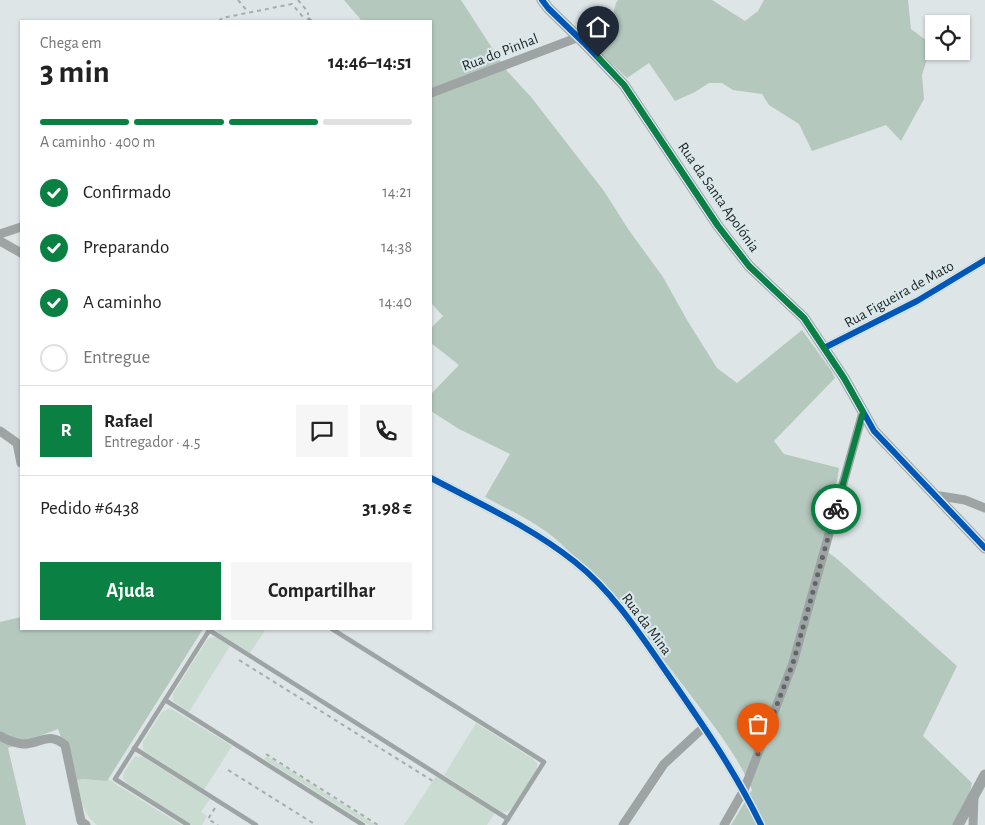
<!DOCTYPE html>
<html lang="pt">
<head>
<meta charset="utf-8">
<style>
	:root { --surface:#fff; --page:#f6f6f6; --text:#222; --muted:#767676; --line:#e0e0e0; --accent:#0b8043 }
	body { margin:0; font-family:"Alegreya Sans",sans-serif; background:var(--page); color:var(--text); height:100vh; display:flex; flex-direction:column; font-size:19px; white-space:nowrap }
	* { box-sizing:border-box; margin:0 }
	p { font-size:16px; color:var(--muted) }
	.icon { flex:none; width:28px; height:28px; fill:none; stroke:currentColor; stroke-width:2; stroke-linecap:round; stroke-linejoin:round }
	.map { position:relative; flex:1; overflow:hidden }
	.sheet { position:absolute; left:20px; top:20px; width:412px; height:610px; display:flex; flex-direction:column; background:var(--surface); border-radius:0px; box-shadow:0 1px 4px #0004 }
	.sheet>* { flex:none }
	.tools { position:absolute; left:925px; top:15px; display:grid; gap:10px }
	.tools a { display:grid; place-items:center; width:45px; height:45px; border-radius:0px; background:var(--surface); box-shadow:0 1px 4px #0004; font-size:25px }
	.pin { position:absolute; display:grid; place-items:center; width:42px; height:42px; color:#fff; margin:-51px -21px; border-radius:50% 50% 50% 0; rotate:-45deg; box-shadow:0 0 5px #0007 }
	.pin .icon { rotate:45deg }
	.courier { position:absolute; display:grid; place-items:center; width:50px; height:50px; margin:-25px; border:4px solid #0b8043; border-radius:50%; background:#fff; color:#222; box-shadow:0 1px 6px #0007 }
	.overview em { font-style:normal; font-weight:600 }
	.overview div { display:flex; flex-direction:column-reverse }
	.overview { display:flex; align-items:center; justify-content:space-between; height:85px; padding:0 20px }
	h1 { font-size:32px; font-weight:600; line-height:38px }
	.bar { display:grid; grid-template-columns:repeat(4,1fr); gap:8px 5px; align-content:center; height:60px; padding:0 20px }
	.bar i { height:6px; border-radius:4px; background:var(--line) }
	.bar .current { background:var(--accent) }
	.bar p { grid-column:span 4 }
	.line { display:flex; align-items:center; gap:12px; padding:0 20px; border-top:1px solid var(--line) }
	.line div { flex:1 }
	.round { display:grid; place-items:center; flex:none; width:52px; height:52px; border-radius:0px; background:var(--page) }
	ol { padding:0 20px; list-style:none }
	li { display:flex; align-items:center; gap:15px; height:55px }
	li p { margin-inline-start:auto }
	li .icon { padding:5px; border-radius:50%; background:var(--accent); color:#fff; stroke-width:4 }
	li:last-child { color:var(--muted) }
	li i { width:28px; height:28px; border:2px solid var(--line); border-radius:50% }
	.cta { display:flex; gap:10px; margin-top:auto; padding:10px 20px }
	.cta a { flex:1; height:58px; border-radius:0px; background:var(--accent); color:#fff; font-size:20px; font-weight:600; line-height:58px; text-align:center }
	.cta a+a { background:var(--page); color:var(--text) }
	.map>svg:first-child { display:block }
	.green { fill:#cadcd2 }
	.forest { fill:#b4c8bd }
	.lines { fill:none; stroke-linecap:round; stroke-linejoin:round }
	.path { stroke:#a7adac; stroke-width:2; stroke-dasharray:4 4; stroke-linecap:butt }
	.service { stroke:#9ea4a4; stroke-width:4.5 }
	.minor { stroke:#9ea4a4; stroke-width:9 }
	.tertiary { stroke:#9ea4a4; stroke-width:11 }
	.cycleway-casing { stroke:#dae8eb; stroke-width:9 }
	.cycleway { stroke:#0057b8; stroke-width:6 }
	.done { stroke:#616668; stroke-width:5; stroke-dasharray:0 9 }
	.route { stroke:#0b8043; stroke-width:6 }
	.labels { text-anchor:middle; stroke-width:4.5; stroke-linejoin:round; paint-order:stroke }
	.street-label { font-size:15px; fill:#1d2223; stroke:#dae8eb }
</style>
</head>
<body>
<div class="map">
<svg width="985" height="825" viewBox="0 0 985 825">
	<rect width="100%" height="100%" fill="#dee5e7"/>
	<!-- green -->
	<g class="green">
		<path d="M217 629H266L250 653 220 634Z"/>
		<path d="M216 637 230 646 189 712 173 701V694L207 640 209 638Z"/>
		<path d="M170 708 232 746 204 790 143 750V742L162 712Z"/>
		<path d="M476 723 533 759 537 763V770L512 808 507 812H502L444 775Z"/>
		<path d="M135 756 143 757 210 799 201 812 207 816 202 825H192L127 783 123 778 124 772Z"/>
		<path d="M267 756 376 825H369L264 759Z"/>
		<path d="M436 776 495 813 487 825H404Z"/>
		<path d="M83 779 107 781 108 779 181 825H97C82 813 81 798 77 780Z"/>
	</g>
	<!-- forest -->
	<g class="forest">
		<path d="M344 0H461L507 71 531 97 604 191 628 229 663 277 687 320 717 368 737 383 802 330 831 370 835 378 774 441 784 454 839 468 829 531 823 549 836 558 957 666 923 736 972 783 967 805 956 825H731L752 790C739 757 713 725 692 697 651 643 610 588 559 542 538 523 509 510 485 497L510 454 459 429 431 411V394L459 365 431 343V328L443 316 431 303V21H362Z"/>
		<path d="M618 0H712L745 21 758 11 764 0H908L911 29 926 40 928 56 922 75 924 99 901 141 886 125 812 151 799 124 769 105 762 94 733 90 722 83H709L695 92 675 101 649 63 627 78 599 52C604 45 610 39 613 32 616 22 611 9 618 0Z"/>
		<path d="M21 617V629H203L107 781 83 779 77 780 58 729 8 748 26 825H0V622Z"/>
	</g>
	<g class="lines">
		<!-- path -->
		<g class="path">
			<path d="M238 0 248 12"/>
			<path d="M298 0 308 12V15"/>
			<path d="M219 21 222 18 292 4 303 17"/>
			<path d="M239 660 436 783"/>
			<path d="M266 754 378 825"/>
			<path d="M228 770 316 825"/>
			<path d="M215 808 208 819 218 825"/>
		</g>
		<!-- service -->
		<g class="service">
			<path d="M309 20 310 21"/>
			<path d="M332 629 544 762 504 825"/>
			<path d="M209 630 508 819"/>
			<path d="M165 700 363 825"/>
			<path d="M134 748 256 825"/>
			<path d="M188 825 115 779 210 629"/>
		</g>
		<!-- minor -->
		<g class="minor">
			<path d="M431 93 579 37"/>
			<path d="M0 234 21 227"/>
			<path d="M0 241 21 253"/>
			<path d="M824 348 917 301 985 260"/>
			<path d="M0 431 17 443 21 463"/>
			<path d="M431 478C480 504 531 527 575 562 613 592 640 634 667 673 701 722 735 771 761 825"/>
			<path d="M934 495 965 500 985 508"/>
			<path d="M0 736C7 740 15 743 23 744 41 744 48 731 65 745L81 821 86 825"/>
			<path d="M623 825 664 764 704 727"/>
			<path d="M724 825 744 790 793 663 863 412"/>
			<path d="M973 825 974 796"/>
		</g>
		<!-- tertiary -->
		<g class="tertiary">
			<path d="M542 0 548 8 584 43 624 85 718 226 749 266 804 318 844 378 874 431 985 548"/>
			<path d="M958 825 985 775"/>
		</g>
		<!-- cycleway casing -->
		<g class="cycleway-casing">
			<g id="cycleway">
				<path d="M542 0 548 8 584 43 624 85 718 226 749 266 804 318 844 378 874 431 985 548"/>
				<path d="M824 348 917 301 985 260"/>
				<path d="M431 478C480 504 531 527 575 562 613 592 640 634 667 673 701 722 735 771 761 825"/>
			</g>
		</g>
		<!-- cycleway -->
		<use href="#cycleway" class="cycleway"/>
	</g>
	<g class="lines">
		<!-- done -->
		<path class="done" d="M758 754 793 663 836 509"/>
		<!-- route -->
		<path class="route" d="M598 57 624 85 718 226 749 266 804 318 844 378 863 412 836 509"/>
	</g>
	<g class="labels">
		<!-- street labels -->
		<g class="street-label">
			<text transform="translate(500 52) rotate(-21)" y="5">Rua do Pinhal</text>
			<text transform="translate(719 197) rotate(55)" y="5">Rua da Santa Apolónia</text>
			<text transform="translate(899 294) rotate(-29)" y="5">Rua Figueira de Mato</text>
			<text transform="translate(647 624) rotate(53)" y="5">Rua da Mina</text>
		</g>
	</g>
</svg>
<div class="tools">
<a><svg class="icon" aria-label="locate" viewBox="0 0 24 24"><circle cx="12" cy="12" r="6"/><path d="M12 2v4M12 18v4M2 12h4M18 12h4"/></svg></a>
</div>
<div class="pin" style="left:758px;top:754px;background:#ea580c"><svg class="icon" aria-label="bag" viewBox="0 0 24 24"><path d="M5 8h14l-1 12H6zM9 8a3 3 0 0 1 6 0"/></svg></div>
<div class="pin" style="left:598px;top:57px;background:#1f2937"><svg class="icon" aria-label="home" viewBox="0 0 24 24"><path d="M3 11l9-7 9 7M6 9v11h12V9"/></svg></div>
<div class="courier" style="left:836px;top:509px"><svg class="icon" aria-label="bike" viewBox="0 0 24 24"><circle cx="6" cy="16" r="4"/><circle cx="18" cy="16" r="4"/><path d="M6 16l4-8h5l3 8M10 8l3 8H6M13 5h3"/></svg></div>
<section class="sheet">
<div class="overview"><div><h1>3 min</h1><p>Chega em</p></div><em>14:46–14:51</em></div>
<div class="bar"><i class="current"></i><i class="current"></i><i class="current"></i><i></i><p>A caminho · 400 m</p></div>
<ol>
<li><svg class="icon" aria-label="check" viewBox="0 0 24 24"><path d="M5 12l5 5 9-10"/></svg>Confirmado<p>14:21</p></li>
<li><svg class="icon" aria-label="check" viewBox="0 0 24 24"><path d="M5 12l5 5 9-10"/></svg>Preparando<p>14:38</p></li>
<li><svg class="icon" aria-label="check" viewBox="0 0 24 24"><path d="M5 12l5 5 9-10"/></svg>A caminho<p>14:40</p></li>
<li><i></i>Entregue</li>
</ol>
<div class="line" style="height:90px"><b class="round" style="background:var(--accent);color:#fff">R</b><div><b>Rafael</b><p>Entregador · 4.5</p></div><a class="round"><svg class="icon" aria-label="chat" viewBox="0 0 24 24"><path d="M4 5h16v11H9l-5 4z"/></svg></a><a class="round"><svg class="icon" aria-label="phone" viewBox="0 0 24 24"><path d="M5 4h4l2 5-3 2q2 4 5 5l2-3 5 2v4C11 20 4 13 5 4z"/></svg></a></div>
<div class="line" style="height:65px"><div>Pedido #6438</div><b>31.98 €</b></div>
<div class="cta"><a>Ajuda</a><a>Compartilhar</a></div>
</section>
</div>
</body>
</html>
